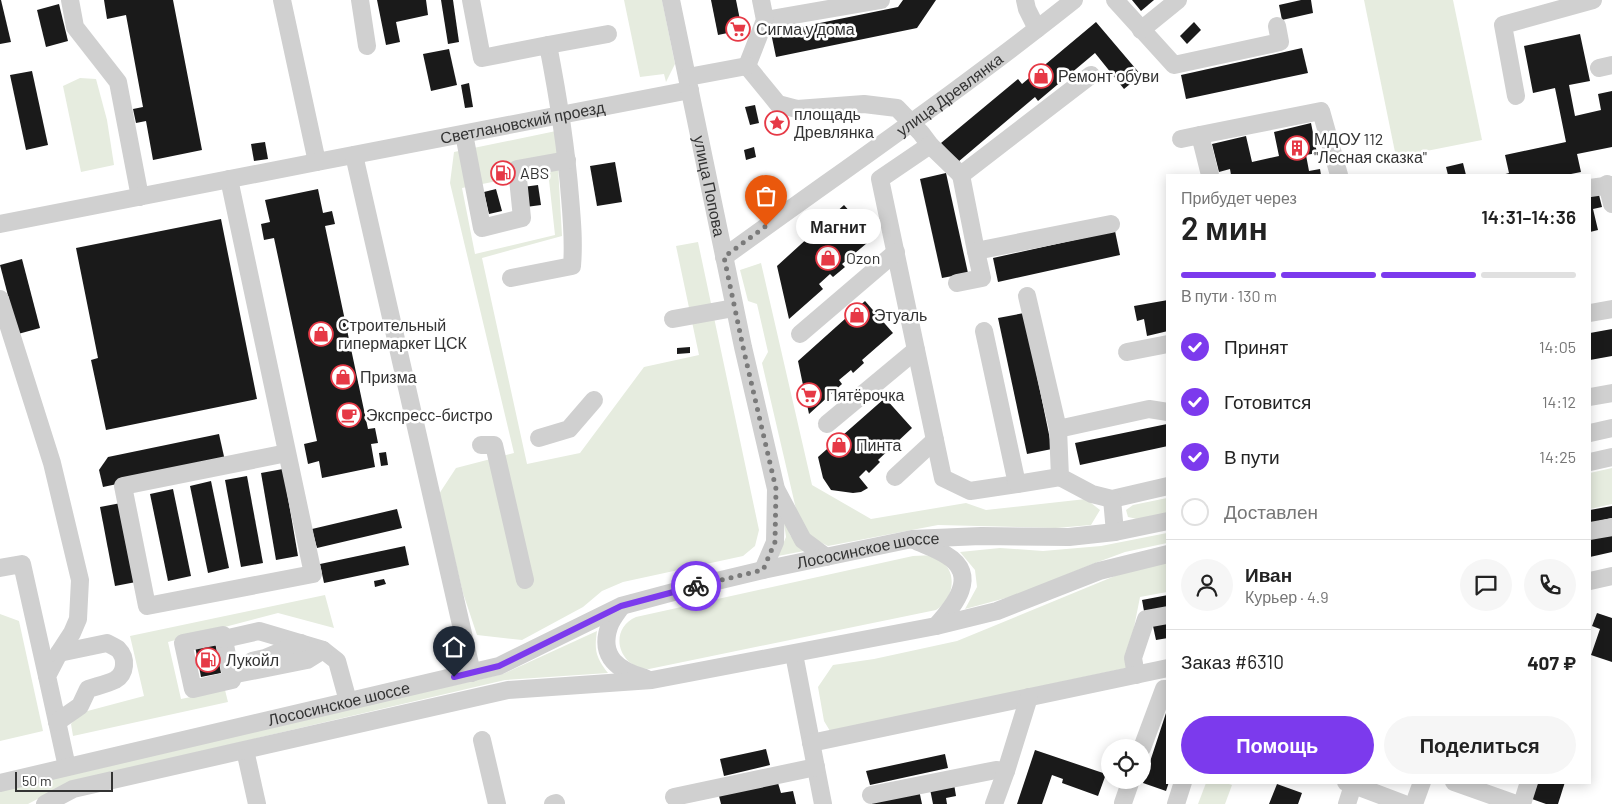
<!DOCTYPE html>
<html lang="ru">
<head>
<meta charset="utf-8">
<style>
	:root { --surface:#fff; --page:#f6f6f6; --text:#222; --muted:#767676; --line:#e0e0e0; --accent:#7c3aed }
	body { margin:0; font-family:Barlow,sans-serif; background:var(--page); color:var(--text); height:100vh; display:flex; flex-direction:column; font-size:19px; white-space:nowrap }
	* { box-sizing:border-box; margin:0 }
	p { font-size:16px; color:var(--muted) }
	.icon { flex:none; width:28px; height:28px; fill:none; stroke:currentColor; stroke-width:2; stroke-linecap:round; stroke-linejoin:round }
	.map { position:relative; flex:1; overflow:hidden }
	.drawer { position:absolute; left:1166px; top:174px; width:425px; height:610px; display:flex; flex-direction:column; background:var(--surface); border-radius:0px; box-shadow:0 2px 12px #0003 }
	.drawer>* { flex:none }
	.buttons { position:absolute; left:1101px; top:739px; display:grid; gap:10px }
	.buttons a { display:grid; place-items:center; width:50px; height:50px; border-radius:50%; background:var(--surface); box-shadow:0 2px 12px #0003; font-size:25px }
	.scale { position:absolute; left:15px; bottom:12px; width:98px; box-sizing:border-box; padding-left:5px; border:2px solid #333; border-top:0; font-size:14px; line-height:18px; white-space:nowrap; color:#333; -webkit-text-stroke:4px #fff; paint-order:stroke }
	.pin { position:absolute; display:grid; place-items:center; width:42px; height:42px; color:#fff; margin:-51px -21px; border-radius:50% 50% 50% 0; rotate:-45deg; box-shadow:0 0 5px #0007 }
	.pin .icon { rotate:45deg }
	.courier { position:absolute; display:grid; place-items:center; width:50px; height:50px; margin:-25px; border:4px solid #7c3aed; border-radius:50%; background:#fff; color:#222; box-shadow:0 1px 6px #0007 }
	.bubble { position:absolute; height:35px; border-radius:18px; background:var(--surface); box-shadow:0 2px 12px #0003; font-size:16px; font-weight:600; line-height:35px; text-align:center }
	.overview em { font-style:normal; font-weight:600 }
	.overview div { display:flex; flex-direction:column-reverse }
	.overview { display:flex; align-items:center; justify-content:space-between; height:85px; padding:0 15px }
	h1 { font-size:32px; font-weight:600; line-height:38px }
	.bar { display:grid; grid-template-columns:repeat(4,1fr); gap:8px 5px; align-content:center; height:60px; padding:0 15px }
	.bar i { height:6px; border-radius:4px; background:var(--line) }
	.bar .current { background:var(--accent) }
	.bar p { grid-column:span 4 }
	.line { display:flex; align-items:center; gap:12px; padding:0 15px; border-top:1px solid var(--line) }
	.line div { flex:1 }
	.round { display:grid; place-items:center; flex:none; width:52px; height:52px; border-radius:26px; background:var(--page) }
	ol { padding:0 15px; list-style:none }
	li { display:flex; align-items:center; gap:15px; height:55px }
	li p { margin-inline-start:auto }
	li .icon { padding:5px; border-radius:50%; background:var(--accent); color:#fff; stroke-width:4 }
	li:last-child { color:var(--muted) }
	li i { width:28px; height:28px; border:2px solid var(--line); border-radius:50% }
	.primary-button { display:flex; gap:10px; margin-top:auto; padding:10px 15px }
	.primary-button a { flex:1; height:58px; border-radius:30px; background:var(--accent); color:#fff; font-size:20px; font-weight:600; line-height:58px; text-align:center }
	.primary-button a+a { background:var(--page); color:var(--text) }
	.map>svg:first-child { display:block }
	.green { fill:#e6ecdf; fill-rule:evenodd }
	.building { fill:#1a1a1a }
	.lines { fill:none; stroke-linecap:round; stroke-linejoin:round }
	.minor { stroke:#d0d0d0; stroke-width:18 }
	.done { stroke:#7a7a7a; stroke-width:5; stroke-dasharray:0 9 }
	.route { stroke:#7c3aed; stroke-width:6 }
	.labels { text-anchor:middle; stroke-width:5; stroke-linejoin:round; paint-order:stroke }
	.poi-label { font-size:16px; fill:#333; stroke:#fff; text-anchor:start }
	.street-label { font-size:16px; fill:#333; stroke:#fff }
</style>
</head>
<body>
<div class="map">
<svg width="1612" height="804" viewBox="0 0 1612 804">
	<rect width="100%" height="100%" fill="#fff"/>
	<!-- green -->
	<g class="green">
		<path d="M624 0H662L675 64 666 82 664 74 640 77Z"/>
		<path d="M1364 0H1453L1482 140 1396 157Z"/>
		<path d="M80 78 96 79 107 120 114 165 81 172 63 86Z"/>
		<path d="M556 131 562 236 482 258 527 464 580 453 644 367 699 355 676 246 698 242 759 530 755 546 743 556 623 582 602 591 583 607 522 640 477 635 463 593 439 494 456 468 514 453 450 183 454 152ZM548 171 555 235 475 254 462 188Z"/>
		<path d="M761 263 812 485 871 519 966 503 986 510 1086 499 1100 510 1091 525 1056 528 938 525 828 546 808 536 796 509 762 363 768 352 757 304 748 301 740 270Z"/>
		<path d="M1612 468V504L1590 509V473Z"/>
		<path d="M1167 498V513L1137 519 1128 517 1126 510 1133 505Z"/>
		<path d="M782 509 790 535 804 551 778 556 786 537Z"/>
		<path d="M1167 533V543L1125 552 1090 565 1017 595 965 609 977 587 975 570 960 552 1000 548 1043 551 1101 546Z"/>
		<path d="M913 556C918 556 924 555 929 556 958 561 958 596 936 610L649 669C619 669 607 630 636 617Z"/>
		<path d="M1167 562V592L1140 597 1126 668 830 731 824 721 818 687 833 665 874 659 957 641 1127 571Z"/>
		<path d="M325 595 334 628 278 613 168 642 181 699 225 690 228 702 73 736 71 724 80 713 144 696 130 636Z"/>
		<path d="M0 614 19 621 43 731 0 741Z"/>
		<path d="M597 631C594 651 596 657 608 673L505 680 70 782 28 804H0V789L503 674Z"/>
		<path d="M1206 783H1226L1232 785 1225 804H1198Z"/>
	</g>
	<!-- building -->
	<g class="building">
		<path d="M0 0H1L11 42 0 44Z"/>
		<path d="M104 0H173L202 150 153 160 146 121 136 123 133 109 143 107 126 15 107 19Z"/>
		<path d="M377 0H426L428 15 396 22 400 42 386 45Z"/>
		<path d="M441 0H453L459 42 448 44Z"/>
		<path d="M711 0H736L742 30 718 35Z"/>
		<path d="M903 0H936L917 28 776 57 771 33 898 7Z"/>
		<path d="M1132 0H1154L1141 11Z"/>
		<path d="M1301 0H1311L1313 13 1282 20 1279 5Z"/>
		<path d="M59 4 68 41 46 47 37 10Z"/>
		<path d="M1096 22 1141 75 1124 89 1095 53 1038 101 1035 97 958 162 941 143 1018 79 1022 84Z"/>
		<path d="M1194 22 1201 30 1187 44 1180 36Z"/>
		<path d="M1580 34 1590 81 1569 85 1575 116 1601 110 1598 94 1612 91V147L1577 154 1581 172 1566 175H1502L1509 173 1505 155 1566 142 1555 88 1533 93 1524 46Z"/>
		<path d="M1302 48 1308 73 1186 99 1181 75Z"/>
		<path d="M449 49 457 85 431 91 423 54Z"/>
		<path d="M32 71 48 145 26 150 10 75Z"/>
		<path d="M469 83 473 107 465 108 461 85Z"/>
		<path d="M755 105 759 123 750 125 745 107Z"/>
		<path d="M1311 123 1317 153 1306 155 1309 171 1320 169 1321 175H1231L1230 169 1219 172 1212 144 1246 136 1252 162 1279 156 1274 132Z"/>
		<path d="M265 142 268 159 254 161 251 144Z"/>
		<path d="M754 147 756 157 746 160 744 150Z"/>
		<path d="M615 162 622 202 597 206 590 166Z"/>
		<path d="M1463 163 1466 175H1448L1446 167Z"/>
		<path d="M946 173 968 273 942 278 920 179Z"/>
		<path d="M538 185 541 205 526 207 523 187Z"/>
		<path d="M318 189 323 213 332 211 335 224 325 226 368 429 375 428 378 443 371 444 375 467 322 478 319 461 308 464 304 444 317 441 274 238 264 240 261 224 270 222 265 200Z"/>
		<path d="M496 189 502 211 489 214 484 192Z"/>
		<path d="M1598 191 1602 207 1593 209 1598 230 1590 232V193Z"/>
		<path d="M844 205 873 238 842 264 845 267 833 277 830 274 819 284 823 289 789 319 777 266Z"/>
		<path d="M221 219 257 399 106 430 91 360 98 358 76 248Z"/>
		<path d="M1115 231 1120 255 998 282 993 258Z"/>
		<path d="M22 259 40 328 18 334 0 265Z"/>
		<path d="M1168 300V331L1147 336 1144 319 1137 321 1134 306Z"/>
		<path d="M865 301 893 333 862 360 864 363 853 373 851 370 839 380 842 384 809 414 798 361Z"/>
		<path d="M1024 313 1052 449 1027 454 998 318Z"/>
		<path d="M1612 329V356L1590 360V333Z"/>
		<path d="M690 347V353L677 354V348Z"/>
		<path d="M885 398 912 428 878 460 880 462 869 473 866 470 859 477 868 488 861 492 853 493 831 490 823 478 818 457Z"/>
		<path d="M1167 424 1168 446 1080 465 1075 443Z"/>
		<path d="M219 434 225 461 103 487 99 470 108 457Z"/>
		<path d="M386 452 388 465 381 466 379 453Z"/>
		<path d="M283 469 298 556 276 560 261 473Z"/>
		<path d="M247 476 263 563 241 567 225 480Z"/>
		<path d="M211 481 229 568 208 573 190 486Z"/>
		<path d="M173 489 191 576 168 581 150 494Z"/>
		<path d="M121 503 136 582 115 586 100 507Z"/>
		<path d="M1612 506V518L1590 523V510Z"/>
		<path d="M397 509 402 528 317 548 312 529Z"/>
		<path d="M1612 535V552L1590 557V539Z"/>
		<path d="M405 546 409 565 324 583 320 564Z"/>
		<path d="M384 579 386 584 375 587 374 581Z"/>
		<path d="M1168 595V607L1144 611 1142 600Z"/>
		<path d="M1597 613 1612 618V662L1591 655 1600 629 1592 626Z"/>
		<path d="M1168 623V638L1156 640 1153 626Z"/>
		<path d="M215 642 221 673 201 677 195 646Z"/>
		<path d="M1167 710 1168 782H1169L1166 791 1143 783Z"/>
		<path d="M766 749 770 765 724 776 720 759Z"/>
		<path d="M1035 750 1106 774 1098 796 1062 783 1063 779 1052 775 1042 804H1017Z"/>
		<path d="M945 754 948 768 870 785 866 771Z"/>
		<path d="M1538 782H1565L1558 804H1546L1532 799Z"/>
		<path d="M778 783 781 793 793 791 796 804H721L719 796Z"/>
		<path d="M954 784 956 796 946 798 947 804H933L930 789Z"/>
		<path d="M1277 784 1302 793 1298 804H1269Z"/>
		<path d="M919 790 922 804H872V800Z"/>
	</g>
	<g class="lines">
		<!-- minor -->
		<g class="minor">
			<path d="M70 0 75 27 118 82 140 197"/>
			<path id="s1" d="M282 0 317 162 690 90"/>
			<path d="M360 0 367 46"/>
			<path d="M471 0 482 58 548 45C558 96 566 146 570 197 572 220 574 242 572 266L511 278"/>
			<path id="s2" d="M671 0 743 347 776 489 775 542 763 570"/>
			<path d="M1025 0 1027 9 1037 29"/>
			<path d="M1115 0 1174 65 1280 42 1277 26"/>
			<path d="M765 20 881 0"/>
			<path d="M1141 30 1178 0"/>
			<path d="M548 45 608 34"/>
			<path d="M747 66 778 104 797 109 864 104 897 108 921 133 930 145 961 175 1091 75"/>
			<path d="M747 66 765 20 761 0"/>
			<path d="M1599 68 1612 65"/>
			<path d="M688 77 747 66"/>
			<path d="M1516 96 1503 25 1593 0"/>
			<path d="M464 134 482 228 522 218 517 169 567 160"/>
			<path d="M1200 135 1321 111 1339 175"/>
			<path d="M1181 139 1200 135 1210 175"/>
			<path d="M930 145 880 179 943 478 970 491 1017 484"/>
			<path d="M354 155 472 673"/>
			<path d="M961 175 976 251 1111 224"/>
			<path d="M229 179 313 574 147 606 123 486 287 453"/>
			<path d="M1607 184 1612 204"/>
			<path d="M1590 188 1612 185"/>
			<path d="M0 224 317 162"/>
			<path id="s3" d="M724 257C841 172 961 90 1074 0"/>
			<path d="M957 283 982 278 976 251"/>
			<path d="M1027 296 1058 429 1060 477 1092 494 1112 499 1168 486"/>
			<path d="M0 299 52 463 80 580 78 619 72 633 59 653 47 676 67 767"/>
			<path d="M1590 313 1612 309"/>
			<path d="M673 319 734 308"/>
			<path d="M984 331 1017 484 1060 477"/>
			<path d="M800 334 896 252"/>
			<path d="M1127 352 1168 344"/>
			<path d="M1590 397 1612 393"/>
			<path d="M827 424 916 350"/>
			<path d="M1058 429 1149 409 1168 412"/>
			<path d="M1590 433 1612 428"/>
			<path d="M539 438 569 429 594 400"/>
			<path d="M481 445H494L525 580"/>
			<path d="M1590 462 1612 457"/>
			<path d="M895 477 935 440"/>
			<path d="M777 491 803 540 826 557"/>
			<path d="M1112 499 1115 532"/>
			<path d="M1590 531 1612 527"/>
			<path d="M914 540C925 545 937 549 946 555 980 575 954 606 936 626"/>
			<path d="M0 568 22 564 47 676"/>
			<path d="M1590 581 1612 576"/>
			<path d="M621 607C617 613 611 620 609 627 599 657 619 671 645 678"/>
			<path d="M223 635 232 680 193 689 183 643Z"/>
			<path d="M224 639 259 631 323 650 337 661 348 701"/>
			<path d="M794 654 823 804"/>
			<path d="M252 661 265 658 301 643"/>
			<path d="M231 675 307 660 323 650"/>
			<path d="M1136 675 1133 658 1146 619 1168 615"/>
			<path d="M57 722 80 706 88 689C97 686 107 684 115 680 126 674 127 658 118 649 115 647 111 645 107 643L59 653"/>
			<path d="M482 740 497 804"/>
			<path d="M811 743 1168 668"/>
			<path d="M1142 748 1164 689H1168"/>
			<path d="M245 750 257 804"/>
			<path d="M1346 782 1404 804"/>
			<path d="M1454 782 1516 804"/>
			<path id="s4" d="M0 783 499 666 621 606 696 586 763 570 912 539 981 536 1069 537 1115 532 1168 521"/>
			<path d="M871 795 996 770 1006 771"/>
			<path d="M674 797 816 767"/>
			<path d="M1123 803 1131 780"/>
			<path d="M45 804 73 789 508 690 652 680 936 626 997 611 1099 571 1168 554"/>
			<path d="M553 804 556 803"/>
			<path d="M994 804 1006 771 1029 697"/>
			<path d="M1176 804 1183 782"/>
			<path d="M1347 804 1354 782"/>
			<path d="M1414 804 1422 782"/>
			<path d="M1522 804 1529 782"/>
		</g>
	</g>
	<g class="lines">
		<!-- done -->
		<path class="done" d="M696 586 763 570 775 542 776 489 743 347 724 257 766 226"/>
		<!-- route -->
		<path class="route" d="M454 677 499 666 621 606 696 586"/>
	</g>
	<!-- icons -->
	<defs>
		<g id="supermarket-ring" transform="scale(1.25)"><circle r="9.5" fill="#fff" stroke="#e63946" stroke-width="1.5"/><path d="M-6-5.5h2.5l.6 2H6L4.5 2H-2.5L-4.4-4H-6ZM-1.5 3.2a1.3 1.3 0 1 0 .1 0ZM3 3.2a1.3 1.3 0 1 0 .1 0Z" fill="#e63946"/></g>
		<g id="shop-ring" transform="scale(1.25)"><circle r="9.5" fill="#fff" stroke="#e63946" stroke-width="1.5"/><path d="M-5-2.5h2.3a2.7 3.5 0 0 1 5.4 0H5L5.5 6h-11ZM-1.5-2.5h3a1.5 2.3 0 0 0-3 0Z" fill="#e63946"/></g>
		<g id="sight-ring" transform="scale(1.25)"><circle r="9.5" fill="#fff" stroke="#e63946" stroke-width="1.5"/><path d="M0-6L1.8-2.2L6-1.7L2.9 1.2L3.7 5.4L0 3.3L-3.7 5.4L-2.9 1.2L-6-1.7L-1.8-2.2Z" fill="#e63946"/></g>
		<g id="building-ring" transform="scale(1.25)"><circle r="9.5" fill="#fff" stroke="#e63946" stroke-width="1.5"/><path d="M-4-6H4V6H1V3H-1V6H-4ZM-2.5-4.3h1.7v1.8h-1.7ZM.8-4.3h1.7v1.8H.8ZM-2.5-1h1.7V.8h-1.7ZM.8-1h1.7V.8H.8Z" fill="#e63946"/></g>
		<g id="fuel-ring" transform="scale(1.25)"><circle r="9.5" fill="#fff" stroke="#e63946" stroke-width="1.5"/><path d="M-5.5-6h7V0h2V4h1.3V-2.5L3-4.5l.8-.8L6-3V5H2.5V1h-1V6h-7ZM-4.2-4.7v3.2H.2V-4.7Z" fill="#e63946"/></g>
		<g id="cafe-ring" transform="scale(1.25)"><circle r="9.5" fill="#fff" stroke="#e63946" stroke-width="1.5"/><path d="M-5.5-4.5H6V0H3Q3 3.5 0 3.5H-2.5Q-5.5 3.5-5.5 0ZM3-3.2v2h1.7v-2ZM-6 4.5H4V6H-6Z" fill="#e63946"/></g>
	</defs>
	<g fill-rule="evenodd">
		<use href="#supermarket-ring" x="738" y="29"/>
		<use href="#shop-ring" x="1041" y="76"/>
		<use href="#sight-ring" x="777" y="123"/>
		<use href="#building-ring" x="1297" y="148"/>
		<use href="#fuel-ring" x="503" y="173"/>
		<use href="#shop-ring" x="828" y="258"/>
		<use href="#shop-ring" x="857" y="315"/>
		<use href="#shop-ring" x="321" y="334"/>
		<use href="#shop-ring" x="343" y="377"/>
		<use href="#supermarket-ring" x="809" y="395"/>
		<use href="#cafe-ring" x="349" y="415"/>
		<use href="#shop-ring" x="839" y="445"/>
		<use href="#fuel-ring" x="208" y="660"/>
	</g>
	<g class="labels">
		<!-- poi labels -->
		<g class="poi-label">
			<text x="756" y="35">Сигма у дома</text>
			<text x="1058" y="82">Ремонт обуви</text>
			<text x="794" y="120">площадь<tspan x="794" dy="18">Древлянка</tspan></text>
			<text x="1314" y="145">МДОУ 112<tspan x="1314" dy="18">"Лесная сказка"</tspan></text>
			<text x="520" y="179">ABS</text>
			<text x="846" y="264">Ozon</text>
			<text x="874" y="321">Этуаль</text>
			<text x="338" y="331">Строительный<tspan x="338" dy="18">гипермаркет ЦСК</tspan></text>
			<text x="360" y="383">Призма</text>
			<text x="826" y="401">Пятёрочка</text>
			<text x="366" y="421">Экспресс-бистро</text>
			<text x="856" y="451">Пинта</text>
			<text x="226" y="666">Лукойл</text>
		</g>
		<!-- street labels -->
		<g class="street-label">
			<text dy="6" stroke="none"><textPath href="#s3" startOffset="278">улица Древлянка</textPath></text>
			<text dy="6" stroke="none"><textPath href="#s1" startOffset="375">Светлановский проезд</textPath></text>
			<text dy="6" stroke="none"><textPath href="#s2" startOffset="190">улица Попова</textPath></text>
			<text dy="6" stroke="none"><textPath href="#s4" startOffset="902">Лососинское шоссе</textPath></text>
			<text dy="6" stroke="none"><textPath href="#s4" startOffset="348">Лососинское шоссе</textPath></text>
		</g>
	</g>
</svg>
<div class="buttons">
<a><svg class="icon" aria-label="locate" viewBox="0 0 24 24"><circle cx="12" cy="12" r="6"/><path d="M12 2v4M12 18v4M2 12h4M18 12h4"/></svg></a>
</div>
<div class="scale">50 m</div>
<div class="pin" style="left:766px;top:226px;background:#ea580c"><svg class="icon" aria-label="bag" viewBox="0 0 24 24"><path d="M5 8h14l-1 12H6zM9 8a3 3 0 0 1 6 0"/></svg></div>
<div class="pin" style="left:454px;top:677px;background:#1f2937"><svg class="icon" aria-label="home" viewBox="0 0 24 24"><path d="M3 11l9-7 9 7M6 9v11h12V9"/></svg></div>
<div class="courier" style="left:696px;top:586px"><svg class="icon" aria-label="bike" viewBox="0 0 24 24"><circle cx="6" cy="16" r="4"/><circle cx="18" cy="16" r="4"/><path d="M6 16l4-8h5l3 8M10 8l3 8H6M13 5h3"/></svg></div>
<div class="bubble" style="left:796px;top:209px;width:85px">Магнит</div>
<section class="drawer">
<div class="overview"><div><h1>2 мин</h1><p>Прибудет через</p></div><em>14:31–14:36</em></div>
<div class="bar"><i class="current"></i><i class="current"></i><i class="current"></i><i></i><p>В пути · 130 m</p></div>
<ol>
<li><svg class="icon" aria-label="check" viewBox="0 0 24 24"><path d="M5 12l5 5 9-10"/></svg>Принят<p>14:05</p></li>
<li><svg class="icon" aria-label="check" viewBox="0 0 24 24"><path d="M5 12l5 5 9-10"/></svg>Готовится<p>14:12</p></li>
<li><svg class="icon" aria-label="check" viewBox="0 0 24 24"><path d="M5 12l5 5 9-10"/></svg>В пути<p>14:25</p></li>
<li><i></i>Доставлен</li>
</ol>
<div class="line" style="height:90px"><a class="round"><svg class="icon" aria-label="person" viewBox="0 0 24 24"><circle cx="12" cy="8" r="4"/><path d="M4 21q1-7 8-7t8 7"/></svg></a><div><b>Иван</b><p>Курьер · 4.9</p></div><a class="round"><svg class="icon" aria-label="chat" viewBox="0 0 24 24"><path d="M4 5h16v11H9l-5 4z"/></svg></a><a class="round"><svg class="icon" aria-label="phone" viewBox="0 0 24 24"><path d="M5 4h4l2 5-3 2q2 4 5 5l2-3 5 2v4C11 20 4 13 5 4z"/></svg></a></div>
<div class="line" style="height:65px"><div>Заказ #6310</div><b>407 ₽</b></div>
<div class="primary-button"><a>Помощь</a><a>Поделиться</a></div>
</section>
</div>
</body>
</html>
